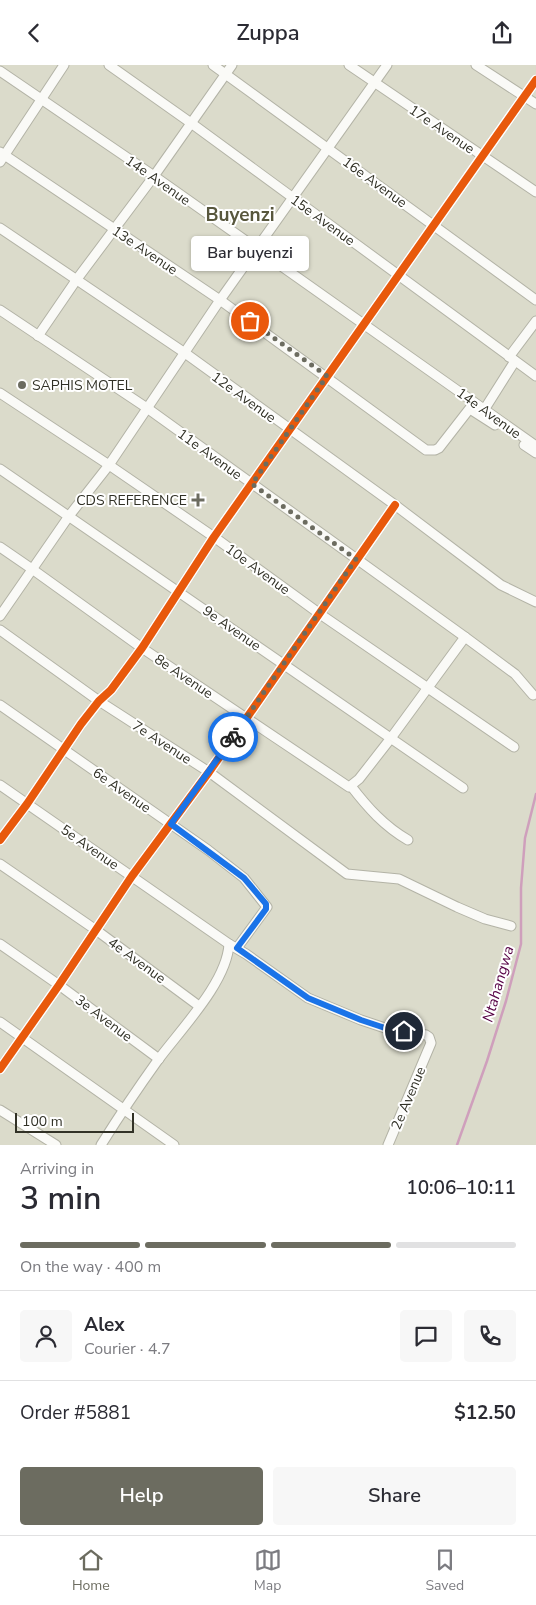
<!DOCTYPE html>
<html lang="en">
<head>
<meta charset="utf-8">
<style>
	:root { --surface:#fff; --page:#f7f7f7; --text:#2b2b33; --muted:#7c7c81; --line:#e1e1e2; --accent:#6c6c60 }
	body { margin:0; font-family:"Nunito Sans",sans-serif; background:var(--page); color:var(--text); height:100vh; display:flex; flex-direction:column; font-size:19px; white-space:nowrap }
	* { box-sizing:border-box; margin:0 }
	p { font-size:16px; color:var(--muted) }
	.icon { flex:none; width:28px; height:28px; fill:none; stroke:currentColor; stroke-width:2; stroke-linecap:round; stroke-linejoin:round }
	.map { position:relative; height:1080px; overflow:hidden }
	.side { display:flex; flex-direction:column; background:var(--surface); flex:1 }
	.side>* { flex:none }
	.scale { position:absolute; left:15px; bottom:12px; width:119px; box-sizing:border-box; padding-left:5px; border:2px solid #313126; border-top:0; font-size:14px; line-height:18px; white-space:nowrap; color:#313126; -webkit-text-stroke:4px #fff; paint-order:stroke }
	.pin { position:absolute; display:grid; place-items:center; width:42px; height:42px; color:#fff; margin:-21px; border:2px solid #fff; border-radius:50%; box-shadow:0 1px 5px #0007 }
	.courier { position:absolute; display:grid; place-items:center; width:50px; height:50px; margin:-25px; border:4px solid #1a73e8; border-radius:50%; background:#fff; color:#222; box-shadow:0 1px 6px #0007 }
	.bubble { position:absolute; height:35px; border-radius:5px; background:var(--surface); box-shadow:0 1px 4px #0004; font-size:16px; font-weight:600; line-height:35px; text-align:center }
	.overview em { font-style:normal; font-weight:600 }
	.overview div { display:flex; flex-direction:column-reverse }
	.overview { display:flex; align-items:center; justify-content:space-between; height:85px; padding:0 20px }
	h1 { font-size:32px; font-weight:600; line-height:38px }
	.bar { display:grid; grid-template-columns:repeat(4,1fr); gap:8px 5px; align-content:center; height:60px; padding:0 20px }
	.bar i { height:6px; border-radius:4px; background:var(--line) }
	.bar .on { background:var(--accent) }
	.bar p { grid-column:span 4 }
	.line { display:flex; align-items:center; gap:12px; padding:0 20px; border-top:1px solid var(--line) }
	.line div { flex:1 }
	.round { display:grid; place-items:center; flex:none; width:52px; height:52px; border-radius:5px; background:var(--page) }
	.action { display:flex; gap:10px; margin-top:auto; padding:10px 20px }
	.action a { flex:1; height:58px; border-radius:5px; background:var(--accent); color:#fff; font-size:20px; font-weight:600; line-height:58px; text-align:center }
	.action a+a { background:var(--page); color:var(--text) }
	header { display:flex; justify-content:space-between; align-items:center; height:65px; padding:0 20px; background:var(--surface); font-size:22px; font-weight:600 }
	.tabs { display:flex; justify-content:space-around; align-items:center; height:70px; border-top:1px solid var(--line); background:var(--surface); font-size:14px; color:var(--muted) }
	.tabs a { display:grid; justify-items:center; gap:2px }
	.tabs .on { color:var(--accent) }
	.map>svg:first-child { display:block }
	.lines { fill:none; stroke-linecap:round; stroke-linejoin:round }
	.stream { stroke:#cf9fbc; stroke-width:2.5 }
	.street-casing { stroke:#b3b3a6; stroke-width:11 }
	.street { stroke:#fafaf7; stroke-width:9 }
	.cycleway-casing { stroke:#fff; stroke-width:11 }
	.cycleway { stroke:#e8590c; stroke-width:8 }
	.done { stroke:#6c6c60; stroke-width:5; stroke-dasharray:0 9 }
	.route { stroke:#1a73e8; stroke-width:6 }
	.poi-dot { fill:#6c6c60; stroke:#fff; stroke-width:2 }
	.labels { text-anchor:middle; stroke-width:4; stroke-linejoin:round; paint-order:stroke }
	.street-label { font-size:14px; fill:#313126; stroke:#fff }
	.poi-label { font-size:14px; fill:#313126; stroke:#fff; text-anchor:start }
	.water-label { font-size:15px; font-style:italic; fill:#504; stroke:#fff }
	.district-label { font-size:19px; font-weight:bold; fill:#58573d; stroke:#fff }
</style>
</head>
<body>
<header><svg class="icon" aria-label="back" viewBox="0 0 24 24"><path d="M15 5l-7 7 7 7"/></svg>Zuppa<svg class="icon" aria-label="share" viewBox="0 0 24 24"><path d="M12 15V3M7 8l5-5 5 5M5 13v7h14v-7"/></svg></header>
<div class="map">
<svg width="536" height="1080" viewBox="0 0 536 1080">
	<rect width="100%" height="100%" fill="#dbdbcb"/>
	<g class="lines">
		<!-- stream -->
		<path class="stream" d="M457 1080 487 996 506 936 521 879V823L525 773 536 729"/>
		<!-- street casing -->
		<g class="street-casing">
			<g id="street">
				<path d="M109 0 191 58 536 311"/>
				<path d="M213 0 536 235"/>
				<path d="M349 0 536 127"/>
				<path d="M476 0 536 39"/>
				<path d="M0 6 154 111 536 381"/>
				<path d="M0 87 220 235 426 385H435L439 383 474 338"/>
				<path d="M0 97 64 0"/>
				<path d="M0 163 185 288 395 440 501 520 536 537"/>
				<path d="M0 245 147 343 465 572 515 609 533 630"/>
				<path d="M38 271 77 214 154 111 232 0"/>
				<path d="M509 292 536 256"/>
				<path d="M0 328 109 400 214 472 320 549 514 682"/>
				<path d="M470 344 495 360"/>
				<path d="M484 345 515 296"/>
				<path d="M524 380 536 388"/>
				<path d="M0 404 463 723"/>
				<path d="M0 482 32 504 142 583 349 722 359 714 391 673 465 572"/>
				<path d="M0 551 69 451 109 400 220 235 387 0"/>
				<path d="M0 565 99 636 209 707 347 809 399 814 457 842 485 854 511 861"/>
				<path d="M0 640 208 785 244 813 267 842 237 883"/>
				<path d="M0 720 229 879 246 889 308 933 361 955 388 964 426 970 429 972 431 978 388 1080"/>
				<path d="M351 721C368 743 384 761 408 775"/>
				<path d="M0 775 27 739 81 659 99 636 111 625 142 583 214 472 536 15"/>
				<path d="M0 799 96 865 199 941"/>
				<path d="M0 879 59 920 159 994"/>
				<path d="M0 957 174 1080"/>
				<path d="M0 1004 59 920 132 811 209 707 395 440"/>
				<path d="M0 1045 56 1080"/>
				<path d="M101 1080C119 1051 138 1023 158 995 181 964 227 917 229 879"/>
			</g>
		</g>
		<!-- street -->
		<use href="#street" class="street"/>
		<!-- cycleway casing -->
		<g class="cycleway-casing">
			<g id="cycleway">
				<path d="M0 775 27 739 81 659 99 636 111 625 142 583 214 472 536 15"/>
				<path d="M0 1004 59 920 132 811 209 707 395 440"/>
			</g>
		</g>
		<!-- cycleway -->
		<use href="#cycleway" class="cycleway"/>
	</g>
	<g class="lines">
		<!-- done -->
		<path class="done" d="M233 672 356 494 252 419 327 311 250 256"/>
		<!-- route -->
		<path class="route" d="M233 672 171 759 244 813 266 839V844L237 883 308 933 361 955 388 964 404 966"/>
	</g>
	<!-- markers -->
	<g class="poi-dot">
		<circle cx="22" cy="320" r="5"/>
		<path d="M195.5 427.5h5v5h5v5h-5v5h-5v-5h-5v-5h5z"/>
	</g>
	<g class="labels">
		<!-- street labels -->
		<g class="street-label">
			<text transform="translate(442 64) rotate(34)" y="5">17e Avenue</text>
			<text transform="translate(158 115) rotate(35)" y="5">14e Avenue</text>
			<text transform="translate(375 117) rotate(36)" y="5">16e Avenue</text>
			<text transform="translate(323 155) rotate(36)" y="5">15e Avenue</text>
			<text transform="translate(145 185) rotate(34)" y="5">13e Avenue</text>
			<text transform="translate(244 332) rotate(36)" y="5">12e Avenue</text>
			<text transform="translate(489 348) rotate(36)" y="5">14e Avenue</text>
			<text transform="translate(210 389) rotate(36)" y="5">11e Avenue</text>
			<text transform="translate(258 504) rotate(36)" y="5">10e Avenue</text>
			<text transform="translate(232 563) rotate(35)" y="5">9e Avenue</text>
			<text transform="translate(184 611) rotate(34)" y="5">8e Avenue</text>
			<text transform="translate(162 677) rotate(33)" y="5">7e Avenue</text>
			<text transform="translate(122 725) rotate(35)" y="5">6e Avenue</text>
			<text transform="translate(90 782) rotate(35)" y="5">5e Avenue</text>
			<text transform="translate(137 895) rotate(36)" y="5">4e Avenue</text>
			<text transform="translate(104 953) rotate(37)" y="5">3e Avenue</text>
			<text transform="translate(408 1033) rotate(-67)" y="5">2e Avenue</text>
		</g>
		<!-- poi labels -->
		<g class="poi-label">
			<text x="32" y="325">SAPHIS MOTEL</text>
			<text x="187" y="440" text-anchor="end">CDS REFERENCE</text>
		</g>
		<!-- water labels -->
		<g class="water-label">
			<text transform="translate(498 919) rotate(-74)" y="5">Ntahangwa</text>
		</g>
		<!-- district labels -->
		<g class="district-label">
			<text x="240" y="156">Buyenzi</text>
		</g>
	</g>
</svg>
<div class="scale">100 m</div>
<div class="pin" style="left:250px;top:256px;background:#ea580c"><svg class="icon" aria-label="bag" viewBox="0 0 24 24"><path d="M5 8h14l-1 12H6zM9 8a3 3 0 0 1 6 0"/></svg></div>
<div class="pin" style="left:404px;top:966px;background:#1f2937"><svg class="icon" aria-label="home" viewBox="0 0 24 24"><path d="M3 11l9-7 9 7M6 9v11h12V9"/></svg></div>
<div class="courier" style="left:233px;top:672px"><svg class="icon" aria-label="bike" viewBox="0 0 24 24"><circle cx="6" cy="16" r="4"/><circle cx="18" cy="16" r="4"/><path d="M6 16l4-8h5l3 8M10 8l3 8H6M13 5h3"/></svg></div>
<div class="bubble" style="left:191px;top:171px;width:118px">Bar buyenzi</div>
</div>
<section class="side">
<div class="overview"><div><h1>3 min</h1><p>Arriving in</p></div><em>10:06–10:11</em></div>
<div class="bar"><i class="on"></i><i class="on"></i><i class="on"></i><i></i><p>On the way · 400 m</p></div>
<div class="line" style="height:90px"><a class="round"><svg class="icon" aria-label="person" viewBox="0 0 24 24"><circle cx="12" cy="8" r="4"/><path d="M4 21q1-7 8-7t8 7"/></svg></a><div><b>Alex</b><p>Courier · 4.7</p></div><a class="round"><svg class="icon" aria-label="chat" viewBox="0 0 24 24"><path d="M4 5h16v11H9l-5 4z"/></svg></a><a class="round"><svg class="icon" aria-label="phone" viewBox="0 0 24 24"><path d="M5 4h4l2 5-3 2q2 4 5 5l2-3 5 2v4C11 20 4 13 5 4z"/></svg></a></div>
<div class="line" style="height:65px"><div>Order #5881</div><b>$12.50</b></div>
<div class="action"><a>Help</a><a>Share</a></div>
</section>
<nav class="tabs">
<a class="on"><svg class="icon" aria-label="home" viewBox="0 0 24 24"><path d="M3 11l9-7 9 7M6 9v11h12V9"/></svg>Home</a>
<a><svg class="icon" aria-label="map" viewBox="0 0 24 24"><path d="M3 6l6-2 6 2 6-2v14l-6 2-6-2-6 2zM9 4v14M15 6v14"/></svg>Map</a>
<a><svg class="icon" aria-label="saved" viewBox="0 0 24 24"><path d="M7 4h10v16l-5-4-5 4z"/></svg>Saved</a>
</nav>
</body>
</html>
